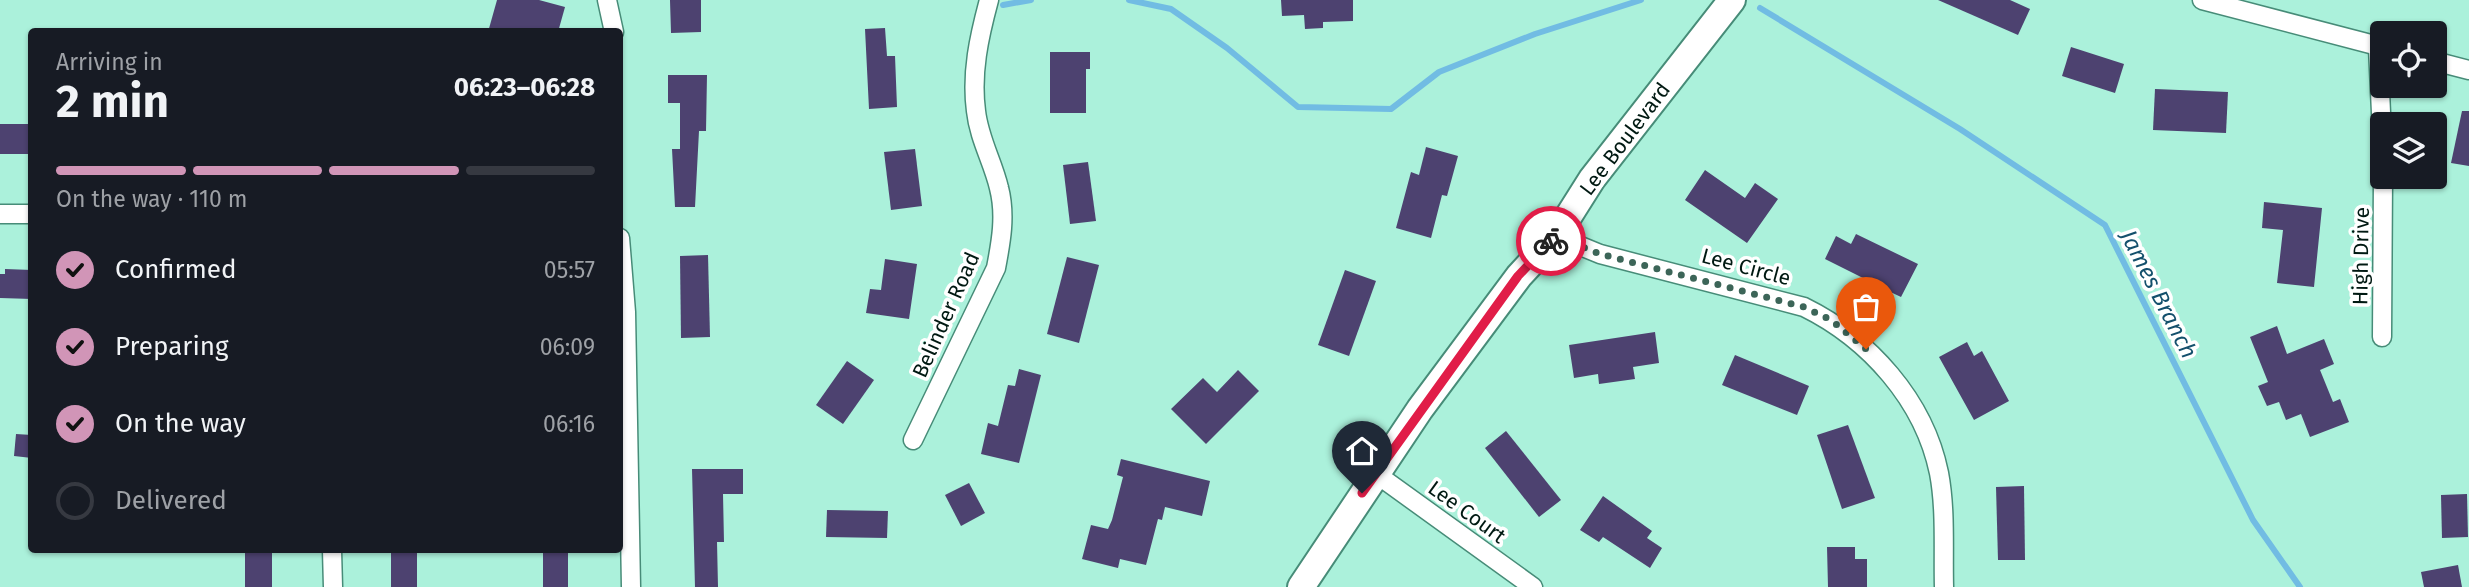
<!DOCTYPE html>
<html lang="en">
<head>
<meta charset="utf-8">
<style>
	:root { --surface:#171b24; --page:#242831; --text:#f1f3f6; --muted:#9ea1a6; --line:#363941; --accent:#d195b7 }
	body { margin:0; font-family:"Fira Sans",sans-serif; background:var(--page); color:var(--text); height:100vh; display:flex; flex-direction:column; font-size:26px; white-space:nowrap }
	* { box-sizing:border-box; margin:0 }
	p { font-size:23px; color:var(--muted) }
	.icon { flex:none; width:38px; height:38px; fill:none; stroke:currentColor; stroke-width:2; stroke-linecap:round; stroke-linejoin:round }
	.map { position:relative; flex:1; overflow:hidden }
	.sheet { position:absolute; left:28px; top:28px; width:595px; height:525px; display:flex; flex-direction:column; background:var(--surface); border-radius:7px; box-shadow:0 2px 5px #0004 }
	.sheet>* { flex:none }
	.tools { position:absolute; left:2370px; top:21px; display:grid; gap:14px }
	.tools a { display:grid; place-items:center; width:77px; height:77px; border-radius:7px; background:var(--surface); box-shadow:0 2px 5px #0004; font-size:35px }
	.pin { position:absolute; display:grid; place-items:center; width:60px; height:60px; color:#fff; margin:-72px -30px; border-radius:50% 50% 50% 0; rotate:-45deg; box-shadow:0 0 7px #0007 }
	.pin .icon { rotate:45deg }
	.courier { position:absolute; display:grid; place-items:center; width:70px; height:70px; margin:-35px; border:5px solid #e11d48; border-radius:50%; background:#fff; color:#222; box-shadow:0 2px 9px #0007 }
	.summary em { font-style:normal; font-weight:700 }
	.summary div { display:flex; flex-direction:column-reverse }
	.summary { display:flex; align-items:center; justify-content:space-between; height:119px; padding:0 28px }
	h1 { font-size:46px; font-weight:700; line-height:52px }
	.bar { display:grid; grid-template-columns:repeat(4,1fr); gap:10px 7px; align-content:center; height:84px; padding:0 28px }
	.bar i { height:9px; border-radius:5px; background:var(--line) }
	.bar .on { background:var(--accent) }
	.bar p { grid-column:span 4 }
	ol { padding:0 28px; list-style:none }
	li { display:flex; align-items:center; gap:21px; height:77px }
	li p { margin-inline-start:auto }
	li .icon { padding:7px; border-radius:50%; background:var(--accent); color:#111; stroke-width:4 }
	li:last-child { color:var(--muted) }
	li i { width:38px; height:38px; border:4px solid var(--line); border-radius:50% }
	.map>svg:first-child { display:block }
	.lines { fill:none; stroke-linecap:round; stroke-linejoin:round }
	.stream { stroke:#71bce3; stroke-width:6 }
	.building { fill:#4d4270 }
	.street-casing { stroke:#478c78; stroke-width:21 }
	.secondary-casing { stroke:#478c78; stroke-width:30 }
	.street { stroke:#fff; stroke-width:18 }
	.secondary { stroke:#fff; stroke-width:26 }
	.done { stroke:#3c6558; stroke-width:7; stroke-dasharray:0 12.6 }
	.route { stroke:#e11d48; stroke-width:9 }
	.labels { text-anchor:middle; stroke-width:7; stroke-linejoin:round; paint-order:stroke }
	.street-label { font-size:21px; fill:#001912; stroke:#fff }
	.water-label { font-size:23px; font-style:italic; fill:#14506c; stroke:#fff }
</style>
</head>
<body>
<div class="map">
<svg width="2469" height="587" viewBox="0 0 2469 587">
	<rect width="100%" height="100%" fill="#abf1db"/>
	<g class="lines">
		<!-- stream -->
		<g class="stream">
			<path d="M1129 0 1171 9 1227 48 1298 107 1391 109 1439 72 1535 34 1641 0"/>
			<path d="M1003 5 1031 0"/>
			<path d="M1760 8 1960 129 2105 225 2253 520 2300 587"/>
		</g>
	</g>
	<!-- building -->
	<g class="building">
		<path d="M497 0H539L565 7 558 32H488Z"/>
		<path d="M670 0H701V32L671 33Z"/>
		<path d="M1281 0H1353V21L1323 22V28L1305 29 1304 15 1282 16Z"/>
		<path d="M1938 0H2010L2030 9 2018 35Z"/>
		<path d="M885 28 887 56H895L897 107 869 109 865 29Z"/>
		<path d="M2071 47 2124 64 2115 93 2062 76Z"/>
		<path d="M1050 52H1090V69H1086V113H1050Z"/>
		<path d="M668 75H707L706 131H699L695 207H675L672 149H680V103H668Z"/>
		<path d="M2155 89 2228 92 2226 133 2153 130Z"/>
		<path d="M2462 111H2469V166L2451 163Z"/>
		<rect x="0" y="124" width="32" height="30"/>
		<path d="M1426 147 1458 156 1447 196 1442 195 1431 238 1396 228 1411 172 1419 175Z"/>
		<path d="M915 149 922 206 891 210 884 152Z"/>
		<path d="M1088 162 1096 221 1070 224 1063 165Z"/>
		<path d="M1705 170 1745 198 1755 183 1778 199 1747 243 1685 200Z"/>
		<path d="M2264 202 2322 208 2314 287 2277 283 2283 230 2262 228Z"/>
		<path d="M1856 234 1918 264 1901 297 1882 288 1880 293 1862 284 1865 279 1825 259 1836 236 1851 244Z"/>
		<path d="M708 255 710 337 681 338 680 256Z"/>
		<path d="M1067 257 1099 265 1079 343 1047 334Z"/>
		<path d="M885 259 917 264 909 319 866 313 870 289 881 290Z"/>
		<path d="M5 269 32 270V299L0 298V274H5Z"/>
		<path d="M1345 270 1376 281 1349 356 1318 345Z"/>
		<path d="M2277 326 2287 354 2324 339 2334 364 2320 370 2333 402 2340 399 2349 422 2310 437 2301 414 2286 420 2279 402 2267 406 2258 386 2268 382 2250 337Z"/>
		<path d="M1655 332 1659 363 1633 367 1635 379 1599 384 1598 374 1574 378 1569 345Z"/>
		<path d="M1967 342 1974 356 1982 351 2009 401 1974 420 1939 357Z"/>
		<path d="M1735 355 1809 386 1797 415 1722 385Z"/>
		<path d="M847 361 874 380 843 424 816 405Z"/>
		<path d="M1019 369 1041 375 1019 463 981 454 988 423 998 426 1008 385 1015 386Z"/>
		<path d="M1238 370 1259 391 1206 444 1171 409 1203 378 1217 392Z"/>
		<path d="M1848 425 1875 498 1842 509 1817 435Z"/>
		<path d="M1506 431 1561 500 1539 517 1485 448Z"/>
		<path d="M16 434 32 435V458L14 456Z"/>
		<path d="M1121 459 1210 481 1202 516 1165 507 1162 520 1158 519 1146 565 1120 559 1118 568 1082 559 1091 525 1108 529 1112 520 1123 477 1117 475Z"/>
		<path d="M692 469H743V494H723L724 542H717L718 587H695Z"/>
		<path d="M969 483 985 513 961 526 945 495Z"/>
		<path d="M2024 486 2025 560H1998L1996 487Z"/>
		<path d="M2467 494 2468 537 2442 538 2441 495Z"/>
		<path d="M1603 496 1652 531 1647 538 1662 548 1650 568 1603 537 1599 542 1580 530Z"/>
		<path d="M827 510 888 511 887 538 826 537Z"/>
		<path d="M1827 547H1855V559H1867V587H1828Z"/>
		<rect x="245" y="550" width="27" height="37"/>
		<rect x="391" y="550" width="26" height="37"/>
		<rect x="543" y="550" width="25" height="37"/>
		<path d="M2458 565 2462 587H2424L2421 572Z"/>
	</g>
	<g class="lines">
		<!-- street casing -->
		<g class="street-casing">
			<g id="street">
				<path d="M607 0 614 32"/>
				<path d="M2202 0 2382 47"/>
				<path d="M2378 47 2382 135"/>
				<path d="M2434 61 2469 70"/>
				<path d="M0 214H32"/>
				<path d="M1556 236 1600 254 1804 307C1869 339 1924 400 1939 473 1946 510 1943 550 1944 587"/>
				<path d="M620 238 626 312 631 587"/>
				<path d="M2382 337 2383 177"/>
				<path d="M913 440 996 268C1001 242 1006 215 999 188 993 162 979 139 976 111 971 73 979 37 989 0"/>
				<path d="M1375 473 1533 587"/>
				<path d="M332 550 333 587"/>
			</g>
		</g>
		<!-- secondary casing -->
		<g class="secondary-casing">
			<path id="secondary" d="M1301 587 1420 409 1519 276 1556 236 1592 179 1732 0"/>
		</g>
		<!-- street -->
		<use href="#street" class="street"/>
		<!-- secondary -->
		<use href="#secondary" class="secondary"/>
	</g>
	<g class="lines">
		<!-- done -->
		<path class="done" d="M1551 241 1556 236 1600 254 1804 307 1831 320 1866 349"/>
		<!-- route -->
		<path class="route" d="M1362 493 1518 276 1551 241"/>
	</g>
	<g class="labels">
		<!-- street labels -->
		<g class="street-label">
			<text transform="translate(1625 139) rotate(-53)" y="7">Lee Boulevard</text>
			<text transform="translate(2361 256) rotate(-89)" y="7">High Drive</text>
			<text transform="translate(1746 267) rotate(15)" y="7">Lee Circle</text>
			<text transform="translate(946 315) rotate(-66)" y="7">Belinder Road</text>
			<text transform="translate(1467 512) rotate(36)" y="7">Lee Court</text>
		</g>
		<!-- water labels -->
		<g class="water-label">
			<text transform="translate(2159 294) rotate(63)" y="8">James Branch</text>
		</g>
	</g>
</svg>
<div class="tools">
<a><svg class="icon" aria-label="locate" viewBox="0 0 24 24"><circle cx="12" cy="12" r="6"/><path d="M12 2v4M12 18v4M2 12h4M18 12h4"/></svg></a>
<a><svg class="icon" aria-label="layers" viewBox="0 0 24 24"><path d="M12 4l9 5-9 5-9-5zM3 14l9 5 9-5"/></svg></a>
</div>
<div class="pin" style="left:1866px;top:349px;background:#ea580c"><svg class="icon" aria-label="bag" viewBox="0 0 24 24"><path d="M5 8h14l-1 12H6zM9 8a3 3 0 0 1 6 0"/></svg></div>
<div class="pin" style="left:1362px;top:493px;background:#1f2937"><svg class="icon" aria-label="home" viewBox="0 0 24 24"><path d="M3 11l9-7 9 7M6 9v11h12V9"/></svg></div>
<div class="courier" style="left:1551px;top:241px"><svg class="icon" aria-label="bike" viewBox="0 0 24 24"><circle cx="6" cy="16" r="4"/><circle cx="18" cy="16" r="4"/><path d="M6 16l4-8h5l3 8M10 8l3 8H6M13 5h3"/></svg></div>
<section class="sheet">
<div class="summary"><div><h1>2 min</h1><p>Arriving in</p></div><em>06:23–06:28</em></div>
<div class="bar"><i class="on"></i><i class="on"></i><i class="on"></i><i></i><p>On the way · 110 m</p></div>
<ol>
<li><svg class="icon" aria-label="check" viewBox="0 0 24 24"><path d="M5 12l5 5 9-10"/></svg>Confirmed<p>05:57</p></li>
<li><svg class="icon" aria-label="check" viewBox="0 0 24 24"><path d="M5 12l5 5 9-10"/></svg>Preparing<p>06:09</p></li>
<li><svg class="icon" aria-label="check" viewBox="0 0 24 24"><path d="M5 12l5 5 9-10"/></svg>On the way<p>06:16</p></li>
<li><i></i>Delivered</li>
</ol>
</section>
</div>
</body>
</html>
